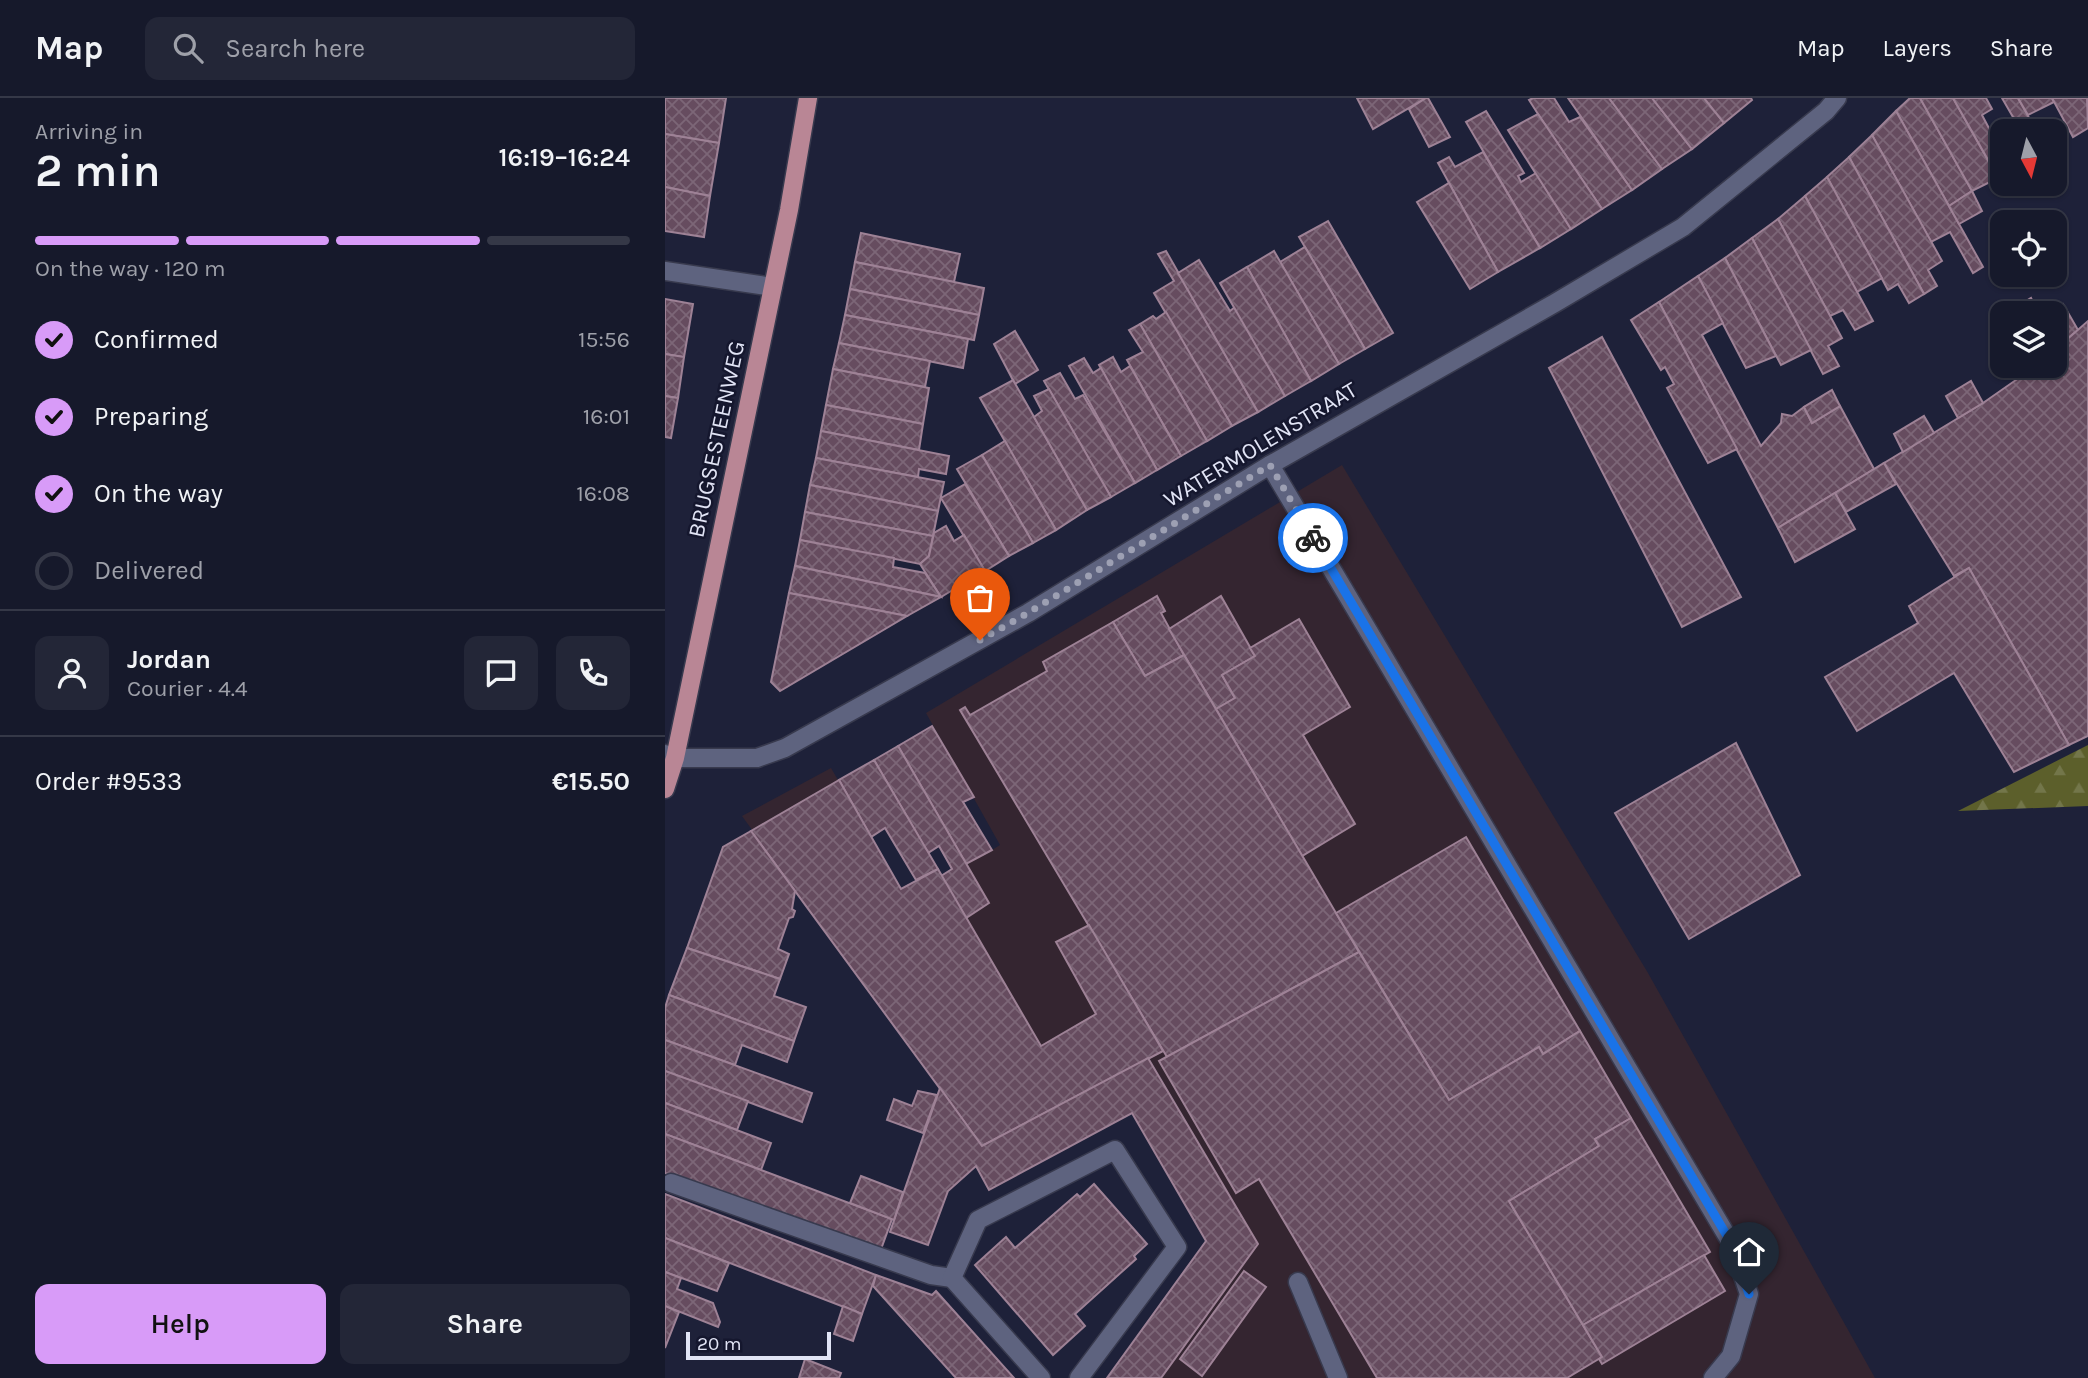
<!DOCTYPE html>
<html lang="en">
<head>
<meta charset="utf-8">
<style>
	:root { --surface:#16192b; --page:#232637; --text:#f1f3f6; --muted:#9ea0a9; --line:#353847; --accent:#d89bf8 }
	body { margin:0; font-family:Karla,sans-serif; background:var(--page); color:var(--text); height:100vh; display:flex; flex-direction:column; font-size:26px; white-space:nowrap }
	* { box-sizing:border-box; margin:0 }
	p { font-size:23px; color:var(--muted) }
	.icon { flex:none; width:38px; height:38px; fill:none; stroke:currentColor; stroke-width:2; stroke-linecap:round; stroke-linejoin:round }
	.map { position:relative; flex:1; overflow:hidden }
	.details { display:flex; flex-direction:column; background:var(--surface); width:665px }
	.details>* { flex:none }
	.needle { width:46px; rotate:173deg }
	.fabs { position:absolute; left:1325px; top:21px; display:grid; gap:14px }
	.fabs a { display:grid; place-items:center; width:77px; height:77px; border-radius:14px; background:var(--surface); box-shadow:0 2px 5px #0004,0 0 0 2px var(--line); font-size:35px }
	.scale { position:absolute; left:21px; bottom:18px; width:145px; box-sizing:border-box; padding-left:7px; border:4px solid #e1e4f5; border-top:0; font-size:19px; line-height:24px; white-space:nowrap; color:#e1e4f5; -webkit-text-stroke:5px #15172e; paint-order:stroke }
	.pin { position:absolute; display:grid; place-items:center; width:60px; height:60px; color:#fff; margin:-72px -30px; border-radius:50% 50% 50% 0; rotate:-45deg; box-shadow:0 0 7px #0007 }
	.pin .icon { rotate:45deg }
	.courier { position:absolute; display:grid; place-items:center; width:70px; height:70px; margin:-35px; border:5px solid #1a73e8; border-radius:50%; background:#fff; color:#222; box-shadow:0 2px 9px #0007 }
	.head em { font-style:normal; font-weight:600 }
	.head div { display:flex; flex-direction:column-reverse }
	.head { display:flex; align-items:center; justify-content:space-between; height:119px; padding:0 35px }
	h1 { font-size:46px; font-weight:600; line-height:52px }
	.bar { display:grid; grid-template-columns:repeat(4,1fr); gap:10px 7px; align-content:center; height:84px; padding:0 35px }
	.bar i { height:9px; border-radius:5px; background:var(--line) }
	.bar .current { background:var(--accent) }
	.bar p { grid-column:span 4 }
	.line { display:flex; align-items:center; gap:18px; padding:0 35px; border-top:2px solid var(--line) }
	.line div { flex:1 }
	.round { display:grid; place-items:center; flex:none; width:74px; height:74px; border-radius:14px; background:var(--page) }
	ol { padding:0 35px; list-style:none }
	li { display:flex; align-items:center; gap:21px; height:77px }
	li p { margin-inline-start:auto }
	li .icon { padding:7px; border-radius:50%; background:var(--accent); color:#111; stroke-width:4 }
	li:last-child { color:var(--muted) }
	li i { width:38px; height:38px; border:4px solid var(--line); border-radius:50% }
	.cta { display:flex; gap:14px; margin-top:auto; padding:14px 35px }
	.cta a { flex:1; height:80px; border-radius:14px; background:var(--accent); color:#111; font-size:28px; font-weight:600; line-height:80px; text-align:center }
	.cta a+a { background:var(--page); color:var(--text) }
	header { display:flex; align-items:center; gap:42px; box-sizing:border-box; height:98px; padding:0 35px; background:var(--surface); border-bottom:2px solid var(--line) }
	header strong { font-size:33px }
	nav { display:flex; gap:38px; margin-inline-start:auto; font-size:24px }
	.search { width:490px; height:63px; background:var(--page); display:flex; align-items:center; gap:18px; box-sizing:border-box; padding:0 24px; border-radius:14px; color:var(--muted); font-size:26px }
	main { display:flex; flex:1; min-height:0 }
	.map>svg:first-child { display:block }
	.industrial { fill:#342530 }
	.forest { fill:url(#forest-firs) }
	.building { fill:url(#building-cross-hatch); stroke:#9e8296; stroke-width:2 }
	.lines { fill:none; stroke-linecap:round; stroke-linejoin:round }
	.lane-casing { stroke:#383a4e; stroke-width:21 }
	.street-casing { stroke:#383a4e; stroke-width:21 }
	.primary-casing { stroke:#383a4e; stroke-width:21 }
	.lane { stroke:#5e637f; stroke-width:18 }
	.street { stroke:#5e637f; stroke-width:18 }
	.primary { stroke:#b98695; stroke-width:18 }
	.done { stroke:#9da0b3; stroke-width:7; stroke-dasharray:0 12.6 }
	.route { stroke:#1a73e8; stroke-width:9 }
	.labels { text-anchor:middle; stroke-width:5; stroke-linejoin:round; paint-order:stroke }
	.street-label { font-size:23px; fill:#e1e4f5; stroke:#15172e }
</style>
</head>
<body>
<header>
<strong>Map</strong>
<div class="search"><svg class="icon" aria-label="search" viewBox="0 0 24 24"><circle cx="10" cy="10" r="6"/><path d="M15 15l6 6"/></svg>Search here</div>
<nav><a>Map</a><a>Layers</a><a>Share</a></nav>
</header>
<main>
<section class="details">
<div class="head"><div><h1>2 min</h1><p>Arriving in</p></div><em>16:19–16:24</em></div>
<div class="bar"><i class="current"></i><i class="current"></i><i class="current"></i><i></i><p>On the way · 120 m</p></div>
<ol>
<li><svg class="icon" aria-label="check" viewBox="0 0 24 24"><path d="M5 12l5 5 9-10"/></svg>Confirmed<p>15:56</p></li>
<li><svg class="icon" aria-label="check" viewBox="0 0 24 24"><path d="M5 12l5 5 9-10"/></svg>Preparing<p>16:01</p></li>
<li><svg class="icon" aria-label="check" viewBox="0 0 24 24"><path d="M5 12l5 5 9-10"/></svg>On the way<p>16:08</p></li>
<li><i></i>Delivered</li>
</ol>
<div class="line" style="height:126px"><a class="round"><svg class="icon" aria-label="person" viewBox="0 0 24 24"><circle cx="12" cy="8" r="4"/><path d="M4 21q1-7 8-7t8 7"/></svg></a><div><b>Jordan</b><p>Courier · 4.4</p></div><a class="round"><svg class="icon" aria-label="chat" viewBox="0 0 24 24"><path d="M4 5h16v11H9l-5 4z"/></svg></a><a class="round"><svg class="icon" aria-label="phone" viewBox="0 0 24 24"><path d="M5 4h4l2 5-3 2q2 4 5 5l2-3 5 2v4C11 20 4 13 5 4z"/></svg></a></div>
<div class="line" style="height:91px"><div>Order #9533</div><b>€15.50</b></div>
<div class="cta"><a>Help</a><a>Share</a></div>
</section>
<div class="map">
<svg width="1423" height="1280" viewBox="0 0 1423 1280">
	<defs>
		<pattern id="forest-firs" width="22" height="20" patternUnits="userSpaceOnUse" patternTransform="scale(1.75)"><rect width="22" height="20" fill="#5c5f2b"/><path d="M5 1l3.5 6h-7zM16 11l3.5 6h-7z" fill="#73764a"/></pattern>
		<pattern id="building-cross-hatch" width="8" height="8" patternUnits="userSpaceOnUse" patternTransform="scale(1.75)"><rect width="8" height="8" fill="#664c5f"/><path d="M0 0l8 8M0 8l8-8" fill="none" stroke="#7c6677"/></pattern>
	</defs>
	<rect width="100%" height="100%" fill="#1e2139"/>
	<!-- industrial -->
	<path class="industrial" d="M677 367 983 875 1210 1280H496L593 1146 484 960 317 1048 77 718 166 670 236 790 273 771 276 778 327 752 335 747 261 615Z"/>
	<!-- forest -->
	<path class="forest" d="M1423 647V708L1293 713Z"/>
	<!-- building -->
	<g class="building">
		<path d="M0 0H61L54 45 0 36Z"/>
		<path d="M692 0H761L708 31Z"/>
		<path d="M761 0H763L785 39 764 49 744 11Z"/>
		<path d="M868 0H889L904 24 915 19 967 92 937 111 873 16 864 2Z"/>
		<path d="M903 0H944L997 71 967 92Z"/>
		<path d="M944 0H987L1027 51 997 71Z"/>
		<path d="M987 0H1039L1059 25 1027 51Z"/>
		<path d="M1039 0H1086L1087 2 1059 25Z"/>
		<path d="M1245 0H1255L1307 93 1284 108 1231 13Z"/>
		<path d="M1255 0H1288L1333 80 1307 93Z"/>
		<path d="M1288 0H1321L1327 11 1317 17 1337 55V81L1335 83Z"/>
		<path d="M1337 0H1353L1368 27 1356 33Z"/>
		<path d="M1353 0H1387L1389 4 1363 17Z"/>
		<path d="M1387 0H1422L1423 30 1408 39Z"/>
		<path d="M821 13 859 75 853 78 856 84 871 75 906 131 875 150 801 24Z"/>
		<path d="M1231 13 1318 169 1308 175 1285 134 1266 144 1207 37Z"/>
		<path d="M873 16 937 111 906 131 843 32Z"/>
		<path d="M0 36 54 45 45 98 0 89Z"/>
		<path d="M1207 37 1277 163 1263 172 1272 188 1259 196 1184 59Z"/>
		<path d="M818 54 875 150 833 174 773 65 784 59 790 69Z"/>
		<path d="M1184 59 1259 196 1244 205 1233 186 1223 192 1162 79Z"/>
		<path d="M1162 79 1217 180 1192 194 1140 98Z"/>
		<path d="M784 85 833 174 805 191 752 104Z"/>
		<path d="M0 89 45 98 39 139 0 133Z"/>
		<path d="M1307 93 1317 113 1294 126 1284 108Z"/>
		<path d="M1140 98 1208 223 1190 232 1178 212 1165 218 1113 121Z"/>
		<path d="M1113 121 1177 240 1163 248 1174 268 1158 276 1087 140Z"/>
		<path d="M663 123 728 235 700 251 634 139Z"/>
		<path d="M196 135 295 156 289 184 190 164Z"/>
		<path d="M1087 140 1146 252 1116 267 1060 160Z"/>
		<path d="M640 149 700 251 674 266 615 164Z"/>
		<path d="M501 153 593 314 567 328 489 195 509 183 493 156Z"/>
		<path d="M609 153 674 266 646 283 582 169Z"/>
		<path d="M1060 160 1111 258 1081 270 1033 178Z"/>
		<path d="M534 162 565 213 570 209 620 298 593 314 513 175Z"/>
		<path d="M190 164 319 190 314 217 185 191Z"/>
		<path d="M582 169 646 283 620 298 555 185Z"/>
		<path d="M1033 178 1058 225 1037 237 1096 348 1116 325 1117 316 1127 318 1139 309 1147 325 1175 308 1209 371 1113 430 994 204Z"/>
		<path d="M185 191 314 217 309 242 180 217Z"/>
		<path d="M1366 200 1373 215H1343V214Z"/>
		<path d="M0 201 28 206 19 259 0 256Z"/>
		<path d="M994 204 1072 351 1043 365 1002 290 1009 286 1000 269 996 272 966 222Z"/>
		<path d="M1398 206 1413 232 1392 249 1390 244V215H1381Z"/>
		<path d="M501 214 567 328 542 343 475 226 488 218 491 221Z"/>
		<path d="M180 217 303 241 298 270 174 245Z"/>
		<path d="M1423 223V638L1404 647 1304 470 1289 478 1219 365 1318 305 1371 268H1390V252Z"/>
		<path d="M475 226 542 343 516 358 462 262 478 254 464 232Z"/>
		<path d="M350 233 373 272 350 286 329 246Z"/>
		<path d="M937 239 1076 499 1017 529 884 270Z"/>
		<path d="M174 245 265 263 260 289 168 271Z"/>
		<path d="M0 256 19 259 13 300 0 298Z"/>
		<path d="M448 259 456 274 465 268 516 358 492 372 434 267Z"/>
		<path d="M419 260 428 275 436 270 492 372 470 385 404 268Z"/>
		<path d="M168 271 264 290 258 326 161 307Z"/>
		<path d="M395 275 410 301 418 297 470 385 446 399 379 283Z"/>
		<path d="M348 282 422 412 391 432 315 300Z"/>
		<path d="M1306 283 1318 305 1293 320 1281 298Z"/>
		<path d="M384 291 446 399 422 412 369 319 377 313 369 298Z"/>
		<path d="M1167 292 1175 308 1147 325 1139 309Z"/>
		<path d="M0 298 13 300 6 340 0 339Z"/>
		<path d="M161 307 258 326 254 352 156 333Z"/>
		<path d="M1259 318 1269 335 1238 354 1229 336Z"/>
		<path d="M156 333 284 358 281 376 254 371 253 379 151 360Z"/>
		<path d="M340 343 391 432 368 445 317 357Z"/>
		<path d="M317 357 368 445 344 458 292 371Z"/>
		<path d="M151 360 279 384 273 413 145 387Z"/>
		<path d="M1219 365 1231 386 1181 414 1170 395Z"/>
		<path d="M300 386 344 458 320 473 276 400Z"/>
		<path d="M145 387 273 413 268 438 140 414Z"/>
		<path d="M1170 395 1190 431 1130 464 1113 430Z"/>
		<path d="M140 414 268 438 264 458 255 466 135 442Z"/>
		<path d="M281 428 289 443 299 437 320 473 276 499 255 466 264 458 269 435Z"/>
		<path d="M135 442 229 460 228 469 260 475 276 499 130 468Z"/>
		<path d="M130 468 276 499 242 518 124 495Z"/>
		<path d="M1304 470 1404 647 1349 674 1289 575 1192 633 1160 579 1253 525 1244 508Z"/>
		<path d="M124 495 242 518 115 593 106 584Z"/>
		<path d="M492 498 500 513 496 515 519 557 480 578 448 524Z"/>
		<path d="M556 498 590 558 557 577 570 600 551 611 504 531Z"/>
		<path d="M634 521 685 609 638 637 690 726 637 758 551 611 570 600 557 577 590 558 585 550Z"/>
		<path d="M448 524 480 578 519 557 694 854 502 959 295 612 300 609 305 617 382 573 378 564Z"/>
		<path d="M267 628 309 699 298 704 327 752 301 766 233 648Z"/>
		<path d="M1071 645 1135 777 1024 841 950 715Z"/>
		<path d="M233 648 324 805 301 820 276 778 287 771 274 748 263 755 209 662Z"/>
		<path d="M209 662 273 771 251 782 220 730 206 739 174 682Z"/>
		<path d="M174 682 236 791 273 771 376 948 431 916 391 844 424 827 498 953 317 1048 86 733Z"/>
		<path d="M86 733 130 793 127 811 130 813 128 819 124 820 113 851 124 856 115 881 22 850 58 749Z"/>
		<path d="M801 739 915 933 878 956 874 949 784 1002 671 815Z"/>
		<path d="M22 850 115 881 109 898 141 909 129 943 4 897Z"/>
		<path d="M694 854 784 1002 874 949 878 956 915 933 966 1020 930 1041 934 1048 844 1103 937 1259 902 1280H712L594 1081 571 1095 494 963Z"/>
		<path d="M4 897 129 943 122 964 77 947 70 967 0 942V910Z"/>
		<path d="M0 942 147 995 137 1024 0 973Z"/>
		<path d="M483 960 593 1146 496 1280H442L541 1143 467 1015 324 1092 311 1068 283 1093 263 1147 225 1134 275 990 317 1048Z"/>
		<path d="M0 973 83 1003 72 1032 0 1005Z"/>
		<path d="M253 993 272 997 258 1035 222 1022 229 1001 247 1008Z"/>
		<path d="M0 1005 106 1045 96 1072 0 1036Z"/>
		<path d="M966 1020 1045 1154 918 1227 844 1103 934 1048 930 1041Z"/>
		<path d="M0 1036 227 1121 215 1154 0 1075Z"/>
		<path d="M196 1078 238 1094 229 1122 185 1105Z"/>
		<path d="M429 1086 482 1146 469 1158 471 1161 410 1216 420 1228 388 1257 310 1167 341 1139 350 1150 412 1096 415 1099Z"/>
		<path d="M0 1096 211 1177 197 1216 0 1140Z"/>
		<path d="M0 1140 64 1165 52 1193 0 1174Z"/>
		<path d="M1039 1157 1060 1193 937 1266 934 1261 937 1259 918 1227Z"/>
		<path d="M579 1173 601 1189 537 1278 515 1261Z"/>
		<path d="M0 1174 16 1180 12 1191 48 1205 55 1224 53 1229 0 1208Z"/>
		<path d="M211 1177 267 1197 271 1193 349 1280H291L208 1188Z"/>
		<path d="M0 1208 14 1214 0 1250Z"/>
		<path d="M178 1208 197 1216 188 1243 169 1236Z"/>
		<path d="M140 1261 176 1275 174 1280H134Z"/>
	</g>
	<g class="lines">
		<!-- lane casing -->
		<g class="lane-casing">
			<g id="lane">
				<path d="M0 173 108 189"/>
				<path d="M605 367 1068 1148 1084 1196 1066 1258 1048 1280"/>
				<path d="M6 1085 266 1177 287 1180"/>
				<path d="M633 1184 673 1280"/>
				<path d="M376 1280 287 1180 313 1122 450 1052 512 1149 414 1280"/>
			</g>
		</g>
		<!-- street casing -->
		<g class="street-casing">
			<path id="street" d="M0 656 10 660H92L120 650 363 515 605 367 890 205 1018 129 1161 13 1172 0"/>
		</g>
		<!-- primary casing -->
		<g class="primary-casing">
			<path id="primary" d="M0 691 10 660 124 112 143 0"/>
		</g>
		<!-- lane -->
		<use href="#lane" class="lane"/>
		<!-- street -->
		<use href="#street" class="street"/>
		<!-- primary -->
		<use href="#primary" class="primary"/>
	</g>
	<g class="lines">
		<!-- done -->
		<path class="done" d="M315 542 363 515 605 367 648 440"/>
		<!-- route -->
		<path class="route" d="M648 440 1068 1148 1084 1196"/>
	</g>
	<g class="labels">
		<!-- street labels -->
		<g class="street-label">
			<text transform="translate(51 341) rotate(-78)" y="8">BRUGSESTEENWEG</text>
			<text transform="translate(595 346) rotate(-31)" y="8">WATERMOLENSTRAAT</text>
		</g>
	</g>
</svg>
<div class="fabs">
<a><svg class="needle" viewBox="-14 -14 28 28"><path d="M0-13l5 13h-10z" fill="#e53935"/><path d="M0 13l5-13h-10z" fill="#9ea0a9"/></svg></a>
<a><svg class="icon" aria-label="locate" viewBox="0 0 24 24"><circle cx="12" cy="12" r="6"/><path d="M12 2v4M12 18v4M2 12h4M18 12h4"/></svg></a>
<a><svg class="icon" aria-label="layers" viewBox="0 0 24 24"><path d="M12 4l9 5-9 5-9-5zM3 14l9 5 9-5"/></svg></a>
</div>
<div class="scale">20 m</div>
<div class="pin" style="left:315px;top:542px;background:#ea580c"><svg class="icon" aria-label="bag" viewBox="0 0 24 24"><path d="M5 8h14l-1 12H6zM9 8a3 3 0 0 1 6 0"/></svg></div>
<div class="pin" style="left:1084px;top:1196px;background:#1f2937"><svg class="icon" aria-label="home" viewBox="0 0 24 24"><path d="M3 11l9-7 9 7M6 9v11h12V9"/></svg></div>
<div class="courier" style="left:648px;top:440px"><svg class="icon" aria-label="bike" viewBox="0 0 24 24"><circle cx="6" cy="16" r="4"/><circle cx="18" cy="16" r="4"/><path d="M6 16l4-8h5l3 8M10 8l3 8H6M13 5h3"/></svg></div>
</div>
</main>
</body>
</html>
